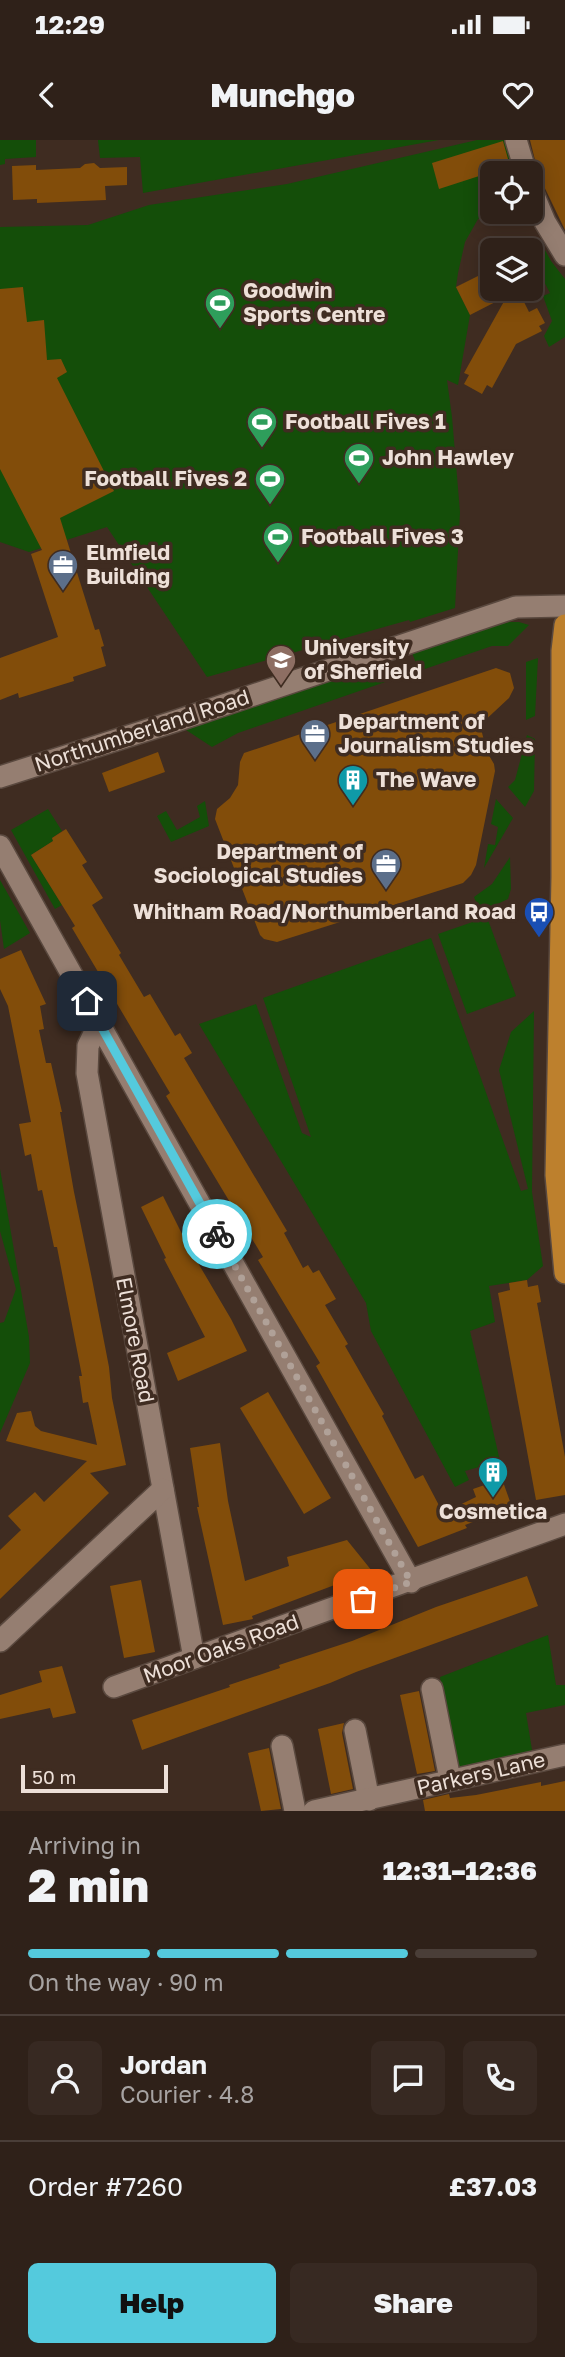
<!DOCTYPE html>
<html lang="en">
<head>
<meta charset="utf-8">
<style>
	:root { --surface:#2f2119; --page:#372922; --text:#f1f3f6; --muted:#a7a3a2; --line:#4a3e38; --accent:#54cadd }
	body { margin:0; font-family:"Golos Text",sans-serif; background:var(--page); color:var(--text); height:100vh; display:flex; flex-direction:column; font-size:26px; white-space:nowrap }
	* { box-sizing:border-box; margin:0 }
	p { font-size:23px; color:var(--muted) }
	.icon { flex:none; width:38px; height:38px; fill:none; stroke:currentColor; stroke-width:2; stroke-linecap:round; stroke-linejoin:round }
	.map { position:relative; height:1671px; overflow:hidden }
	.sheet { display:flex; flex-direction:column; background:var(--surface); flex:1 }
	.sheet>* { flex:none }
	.tools { position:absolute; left:480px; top:21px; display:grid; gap:14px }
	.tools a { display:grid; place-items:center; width:63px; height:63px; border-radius:10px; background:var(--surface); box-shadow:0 4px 18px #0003,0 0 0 2px var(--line); font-size:35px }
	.scale { position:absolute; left:21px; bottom:18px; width:147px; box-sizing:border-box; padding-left:7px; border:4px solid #ede0d8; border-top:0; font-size:19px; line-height:24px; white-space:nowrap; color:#ede0d8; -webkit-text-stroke:5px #3f2c21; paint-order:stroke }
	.pin { position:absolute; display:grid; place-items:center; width:60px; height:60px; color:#fff; margin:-30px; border-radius:14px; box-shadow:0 4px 10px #0006 }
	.courier { position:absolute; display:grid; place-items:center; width:70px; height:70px; margin:-35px; border:5px solid #54cadd; border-radius:50%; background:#fff; color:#222; box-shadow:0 2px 9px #0007 }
	.head em { font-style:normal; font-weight:800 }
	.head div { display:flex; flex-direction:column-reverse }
	.head { display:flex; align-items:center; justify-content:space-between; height:119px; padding:0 28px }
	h1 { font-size:46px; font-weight:800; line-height:52px }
	.bar { display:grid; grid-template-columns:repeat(4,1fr); gap:10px 7px; align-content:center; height:84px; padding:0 28px }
	.bar i { height:9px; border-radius:5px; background:var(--line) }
	.bar .on { background:var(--accent) }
	.bar p { grid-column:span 4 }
	.line { display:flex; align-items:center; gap:18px; padding:0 28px; border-top:2px solid var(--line) }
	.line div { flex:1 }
	.round { display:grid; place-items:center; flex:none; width:74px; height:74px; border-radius:10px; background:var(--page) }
	.button { display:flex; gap:14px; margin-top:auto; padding:14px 28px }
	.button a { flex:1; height:80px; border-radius:10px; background:var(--accent); color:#111; font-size:28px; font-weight:800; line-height:80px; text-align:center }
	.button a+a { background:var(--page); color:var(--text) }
	.status { display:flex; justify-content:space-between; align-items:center; height:49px; padding:0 35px; background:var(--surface); direction:ltr }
	.status svg { height:19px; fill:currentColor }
	header { display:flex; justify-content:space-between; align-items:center; height:91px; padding:0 28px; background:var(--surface); font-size:32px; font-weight:800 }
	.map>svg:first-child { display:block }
	.green { fill:#144e09 }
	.building { fill:#824d0a }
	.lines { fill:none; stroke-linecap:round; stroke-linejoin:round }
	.minor-casing { stroke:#5a493f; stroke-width:24 }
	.major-casing { stroke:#5a493f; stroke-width:24 }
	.minor { stroke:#957e71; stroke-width:21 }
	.major { stroke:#bd802d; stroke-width:21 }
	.done { stroke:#b0a198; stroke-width:7; stroke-dasharray:0 12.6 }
	.route { stroke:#54cadd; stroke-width:9 }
	.labels { text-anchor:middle; stroke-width:7; stroke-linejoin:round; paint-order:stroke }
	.poi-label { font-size:21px; font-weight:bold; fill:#ede0d8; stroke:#3f2c21; text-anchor:start }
	.street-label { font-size:21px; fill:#ede0d8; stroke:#3f2c21 }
</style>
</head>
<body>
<div class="status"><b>12:29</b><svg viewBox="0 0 49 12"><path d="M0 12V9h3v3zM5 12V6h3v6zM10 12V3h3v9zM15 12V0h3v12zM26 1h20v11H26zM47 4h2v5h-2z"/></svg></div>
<header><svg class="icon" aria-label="back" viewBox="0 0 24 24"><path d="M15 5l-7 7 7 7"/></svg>Munchgo<svg class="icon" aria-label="heart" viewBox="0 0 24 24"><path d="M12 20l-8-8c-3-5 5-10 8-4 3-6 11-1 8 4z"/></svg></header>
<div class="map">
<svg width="565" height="1671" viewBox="0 0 565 1671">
	<rect width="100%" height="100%" fill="#3f2c21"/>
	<!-- green -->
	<g class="green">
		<path d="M0 0H36V17L5 19V24L0 25Z"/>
		<path d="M98 0H439L143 53 140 17 100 18Z"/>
		<path d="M477 0H507L516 33H492L493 72 478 79 465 102 458 133 456 147 470 175 458 245 447 240 452 277 460 372 455 468 410 482 409 480 207 537 107 387 29 412 0 402V87L88 85 149 65 287 44Z"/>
		<path d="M539 99 551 121 565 139V197L549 207 544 196 552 181 543 156 550 153 530 115V110L526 106Z"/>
		<path d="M509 482H519L529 485 508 506H492L419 531 411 510Z"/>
		<path d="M538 518 535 576 526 580V522Z"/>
		<path d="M381 522 385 523 391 540 238 593 212 607 183 588Z"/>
		<path d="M527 595 535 599 534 651 525 667 508 647 515 640Z"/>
		<path d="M496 659 513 678 484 728 488 704 495 705 498 687 491 684Z"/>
		<path d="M205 661 209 686 171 702 157 676 166 671 177 690 200 677 197 666Z"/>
		<path d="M48 669 62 691 52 698 53 701 31 715 62 765 55 769 11 690Z"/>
		<path d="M510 717 511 749 508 759 480 772 474 757 492 744Z"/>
		<path d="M0 740 30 793 4 809 0 780Z"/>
		<path d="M487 777 516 856 467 874 438 794Z"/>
		<path d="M431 798 521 1051 528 1049 499 930 511 892 534 871 532 1052 543 1126 527 1140 489 1146 495 1182 470 1191 500 1321 465 1331 469 1340 455 1347 371 1191 366 1163 199 884 256 864 302 993 311 997 263 858Z"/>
		<path d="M0 1029 29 1197 30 1223 0 1293V1183L4 1182 16 1149 0 1091Z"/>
		<path d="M548 1495 556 1545H565V1565L526 1573 533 1616 456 1631 440 1537Z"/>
	</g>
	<!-- building -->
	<g class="building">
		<path d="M530 0H565V90L539 36Z"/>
		<path d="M503 1 510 26 439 49 432 23Z"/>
		<path d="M94 23 100 28 127 27V45L105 46 106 60 37 63V59L13 60 12 26 36 25V30L80 28 85 24Z"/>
		<path d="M492 129V149H521L518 150 529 172 537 168 545 183 539 186 542 191 516 204 492 248 487 245 482 254 464 244 469 235 464 233 507 156 470 175 456 147Z"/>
		<path d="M23 147 27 182 44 180 47 220 61 219 67 232 57 238 114 351 60 378 95 490 99 489 104 506 101 507 106 526 73 537 74 541 19 558 18 553 0 560V518L58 497 31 414 42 410 0 329V149Z"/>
		<path d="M496 528 510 533 514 548 509 558 480 585 487 612 494 624 495 631 476 725 471 735 463 743 277 802 264 799 260 795 215 679 217 669 230 658 238 645 240 622 244 613Z"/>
		<path d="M158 612 165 632 109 652 102 633Z"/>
		<path d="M66 689 87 722 82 725 103 758 92 765 121 813 119 815 144 857 150 854 175 896 180 893 192 913 184 918 287 1091 284 1093 303 1128 308 1125 313 1133 319 1130 336 1159 325 1165 348 1204 345 1206 384 1274 382 1276 415 1339 423 1335 443 1373 476 1357 473 1349 502 1339 513 1370 498 1376 497 1373 465 1385 467 1388 418 1407 316 1226 320 1223 258 1120 263 1117 166 956 170 953 72 788 75 786 31 715 53 701 52 698Z"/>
		<path d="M21 810 46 864 40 866 44 889 39 890 46 923H51L62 972H60L74 1052 92 1139 109 1227 112 1258 126 1325 90 1333 109 1353 0 1459V1410L21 1390 8 1376 35 1352 44 1362 87 1321 6 1301 17 1273 31 1271 35 1286 41 1291 97 1305 88 1262 83 1263 79 1236H82L57 1107H54L42 1050 38 1051 31 1014 25 1016 19 984 31 982 8 866 0 849V819Z"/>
		<path d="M163 1056 188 1106 231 1179 247 1211 178 1241 167 1213 205 1197 164 1119 166 1118 141 1067Z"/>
		<path d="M527 1140 528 1147 538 1145 541 1162 537 1163 565 1317V1355L536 1360 498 1153 510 1150 509 1143Z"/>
		<path d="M268 1252 331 1358 304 1374 240 1268Z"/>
		<path d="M220 1303 228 1361 245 1441 289 1426 287 1417 347 1400 372 1431 252 1476 253 1479 223 1485 197 1367H199L190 1308Z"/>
		<path d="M527 1436 538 1466 356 1532 330 1543 142 1610 132 1580 230 1547 229 1545 280 1528 279 1525 352 1501 436 1467Z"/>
		<path d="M141 1440 155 1512 124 1518 110 1446Z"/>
		<path d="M62 1526 76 1573 53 1578 50 1568 0 1579V1555L42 1542 39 1531Z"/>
		<path d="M419 1551 435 1631 417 1634 400 1555Z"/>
		<path d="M344 1583 342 1593 353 1649 331 1654 318 1589Z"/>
		<path d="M269 1608 281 1669 261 1671 248 1613Z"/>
		<path d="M565 1641V1671H425L423 1660 449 1654 450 1658 476 1655 541 1642V1646Z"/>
	</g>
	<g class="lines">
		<!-- minor casing -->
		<g class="minor-casing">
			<g id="minor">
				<path d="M516 0 526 33"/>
				<path d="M530 46 545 82 565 115"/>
				<path d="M0 637 176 581 516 467 565 466"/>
				<path d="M0 706 411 1442"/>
				<path d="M99 883 88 906 87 933 194 1518"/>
				<path d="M0 1501 163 1349"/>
				<path d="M114 1547 565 1384"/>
				<path d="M432 1549 450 1639"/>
				<path d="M355 1590 369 1660"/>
				<path d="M282 1606 295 1671"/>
				<path d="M314 1671 565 1615"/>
			</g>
		</g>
		<!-- major casing -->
		<g class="major-casing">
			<path id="major" d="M565 485 562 511V737L556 1035 565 1133"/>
		</g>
		<!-- minor -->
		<use href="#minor" class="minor"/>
		<!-- major -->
		<use href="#major" class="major"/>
	</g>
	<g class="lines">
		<!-- done -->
		<path class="done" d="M217 1094 411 1442 363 1459"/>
		<!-- route -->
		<path class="route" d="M87 861 217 1094"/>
	</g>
	<!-- icons -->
	<defs>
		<g id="stadium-pin" transform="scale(1.575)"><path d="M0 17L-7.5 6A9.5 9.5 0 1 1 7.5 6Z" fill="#2e9e5b" stroke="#3f2c21"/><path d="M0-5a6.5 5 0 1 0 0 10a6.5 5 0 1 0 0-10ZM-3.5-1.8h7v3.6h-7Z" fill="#fff"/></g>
		<g id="office-pin" transform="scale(1.575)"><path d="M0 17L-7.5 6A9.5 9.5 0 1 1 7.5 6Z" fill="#5c6f8a" stroke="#3f2c21"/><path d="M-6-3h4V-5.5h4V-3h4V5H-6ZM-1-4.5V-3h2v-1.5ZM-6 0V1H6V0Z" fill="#fff"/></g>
		<g id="university-pin" transform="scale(1.575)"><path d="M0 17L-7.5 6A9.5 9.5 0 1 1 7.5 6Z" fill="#8d6e63" stroke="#3f2c21"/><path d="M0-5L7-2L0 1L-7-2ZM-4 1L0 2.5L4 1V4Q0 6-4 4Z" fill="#fff"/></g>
		<g id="building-pin" transform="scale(1.575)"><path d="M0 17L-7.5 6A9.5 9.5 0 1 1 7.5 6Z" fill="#0f9aa8" stroke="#3f2c21"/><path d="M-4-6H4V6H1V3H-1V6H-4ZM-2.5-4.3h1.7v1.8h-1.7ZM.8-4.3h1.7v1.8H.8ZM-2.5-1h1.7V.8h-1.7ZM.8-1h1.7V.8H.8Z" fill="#fff"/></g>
		<g id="bus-pin" transform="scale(1.575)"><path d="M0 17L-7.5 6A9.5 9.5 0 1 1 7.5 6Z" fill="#1a4fb4" stroke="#3f2c21"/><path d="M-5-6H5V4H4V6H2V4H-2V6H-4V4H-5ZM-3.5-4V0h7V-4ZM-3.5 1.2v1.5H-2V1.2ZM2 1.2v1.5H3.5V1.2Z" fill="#fff"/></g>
	</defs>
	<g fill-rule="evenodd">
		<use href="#stadium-pin" x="220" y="163"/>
		<use href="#stadium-pin" x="262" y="282"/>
		<use href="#stadium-pin" x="359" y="318"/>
		<use href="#stadium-pin" x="270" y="339"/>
		<use href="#stadium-pin" x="278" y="397"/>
		<use href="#office-pin" x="63" y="425"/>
		<use href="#university-pin" x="281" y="520"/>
		<use href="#office-pin" x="315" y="594"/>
		<use href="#building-pin" x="353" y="640"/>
		<use href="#office-pin" x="386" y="724"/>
		<use href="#bus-pin" x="539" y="772"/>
		<use href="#building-pin" x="493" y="1332"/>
	</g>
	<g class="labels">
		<!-- poi labels -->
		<g class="poi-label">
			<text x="243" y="158">Goodwin<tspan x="243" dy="24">Sports Centre</tspan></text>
			<text x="285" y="289">Football Fives 1</text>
			<text x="382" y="325">John Hawley</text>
			<text x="247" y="346" text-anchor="end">Football Fives 2</text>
			<text x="301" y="404">Football Fives 3</text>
			<text x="86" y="420">Elmfield<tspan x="86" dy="24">Building</tspan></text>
			<text x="304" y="515">University<tspan x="304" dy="24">of Sheffield</tspan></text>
			<text x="338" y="589">Department of<tspan x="338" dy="24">Journalism Studies</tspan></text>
			<text x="376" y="647">The Wave</text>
			<text x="363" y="719" text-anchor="end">Department of<tspan x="363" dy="24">Sociological Studies</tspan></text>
			<text x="516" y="779" text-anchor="end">Whitham Road/Northumberland Road</text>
			<text x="493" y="1379" text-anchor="middle">Cosmetica</text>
		</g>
		<!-- street labels -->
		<g class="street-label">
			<text transform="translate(142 591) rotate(-18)" y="7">Northumberland Road</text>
			<text transform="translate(135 1200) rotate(79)" y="7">Elmore Road</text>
			<text transform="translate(221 1509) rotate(-20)" y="7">Moor Oaks Road</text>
			<text transform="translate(481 1634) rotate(-13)" y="7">Parkers Lane</text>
		</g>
	</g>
</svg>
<div class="tools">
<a><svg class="icon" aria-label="locate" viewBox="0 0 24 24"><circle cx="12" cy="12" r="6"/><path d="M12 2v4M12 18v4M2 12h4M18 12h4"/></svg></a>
<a><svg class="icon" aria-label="layers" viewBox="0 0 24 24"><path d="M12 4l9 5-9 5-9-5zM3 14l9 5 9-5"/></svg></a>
</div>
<div class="scale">50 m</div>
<div class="pin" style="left:363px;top:1459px;background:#ea580c"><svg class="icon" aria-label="bag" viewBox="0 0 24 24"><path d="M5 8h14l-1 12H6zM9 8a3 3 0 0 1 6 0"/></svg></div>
<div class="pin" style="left:87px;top:861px;background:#1f2937"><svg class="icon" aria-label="home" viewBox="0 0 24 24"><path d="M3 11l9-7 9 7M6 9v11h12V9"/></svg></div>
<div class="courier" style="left:217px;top:1094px"><svg class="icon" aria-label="bike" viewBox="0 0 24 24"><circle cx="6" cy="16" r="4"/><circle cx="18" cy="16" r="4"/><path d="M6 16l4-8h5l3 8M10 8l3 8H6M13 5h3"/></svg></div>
</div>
<section class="sheet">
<div class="head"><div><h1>2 min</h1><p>Arriving in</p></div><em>12:31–12:36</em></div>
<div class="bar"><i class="on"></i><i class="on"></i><i class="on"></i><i></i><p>On the way · 90 m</p></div>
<div class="line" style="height:126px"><a class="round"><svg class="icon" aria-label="person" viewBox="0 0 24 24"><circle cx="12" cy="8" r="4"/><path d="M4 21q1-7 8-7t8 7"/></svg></a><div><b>Jordan</b><p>Courier · 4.8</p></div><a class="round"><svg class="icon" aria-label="chat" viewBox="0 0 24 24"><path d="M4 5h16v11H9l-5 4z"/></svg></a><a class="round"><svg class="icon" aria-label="phone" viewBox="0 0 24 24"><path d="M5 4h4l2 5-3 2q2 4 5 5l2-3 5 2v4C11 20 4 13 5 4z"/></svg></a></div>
<div class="line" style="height:91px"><div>Order #7260</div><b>£37.03</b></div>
<div class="button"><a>Help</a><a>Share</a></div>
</section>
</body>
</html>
